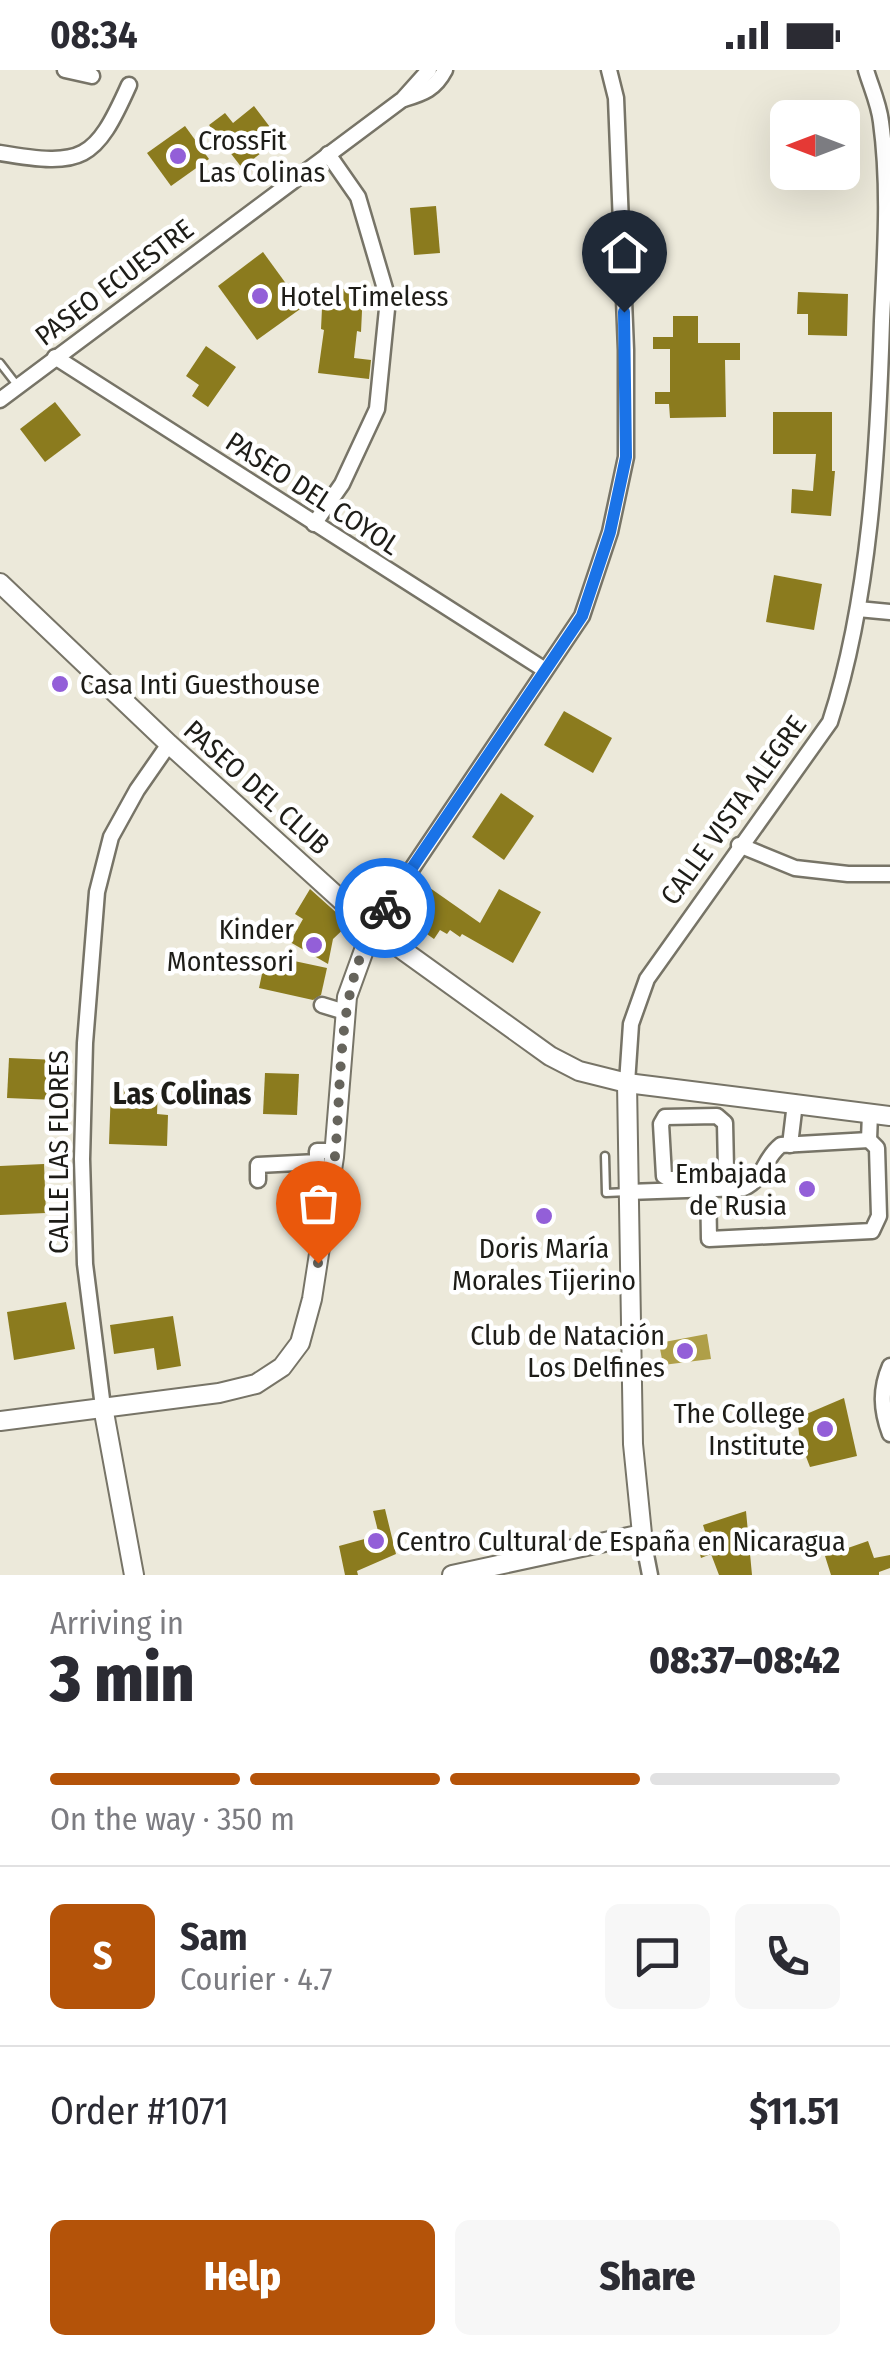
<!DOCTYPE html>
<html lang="en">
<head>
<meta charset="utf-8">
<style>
	:root { --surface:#fff; --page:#f7f7f7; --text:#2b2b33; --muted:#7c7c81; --line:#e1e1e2; --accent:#b45309 }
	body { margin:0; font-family:"Fira Sans Condensed",sans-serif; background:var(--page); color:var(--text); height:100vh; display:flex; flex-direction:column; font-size:38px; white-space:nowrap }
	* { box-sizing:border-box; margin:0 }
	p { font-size:32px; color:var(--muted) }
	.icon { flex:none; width:55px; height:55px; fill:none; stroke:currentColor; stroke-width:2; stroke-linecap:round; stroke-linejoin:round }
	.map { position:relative; height:1505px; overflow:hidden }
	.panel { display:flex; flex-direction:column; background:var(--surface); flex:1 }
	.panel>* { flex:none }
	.needle { width:65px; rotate:270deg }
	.controls { position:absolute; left:770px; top:30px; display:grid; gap:20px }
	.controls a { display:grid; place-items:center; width:90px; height:90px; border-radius:15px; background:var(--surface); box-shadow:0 10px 40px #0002; font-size:50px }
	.pin { position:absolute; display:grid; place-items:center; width:85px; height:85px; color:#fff; margin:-102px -42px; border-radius:50% 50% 50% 0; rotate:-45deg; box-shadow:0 0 10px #0007 }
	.pin .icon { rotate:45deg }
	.courier { position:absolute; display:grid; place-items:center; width:100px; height:100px; margin:-50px; border:8px solid #1a73e8; border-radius:50%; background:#fff; color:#222; box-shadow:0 2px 12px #0007 }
	.overview em { font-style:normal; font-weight:800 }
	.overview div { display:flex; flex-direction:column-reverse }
	.overview { display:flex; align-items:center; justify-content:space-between; height:170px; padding:0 50px }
	h1 { font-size:65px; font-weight:800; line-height:75px }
	.bar { display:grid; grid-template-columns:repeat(4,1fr); gap:15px 10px; align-content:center; height:120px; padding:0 50px }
	.bar i { height:12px; border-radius:8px; background:var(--line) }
	.bar .selected { background:var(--accent) }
	.bar p { grid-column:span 4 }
	.line { display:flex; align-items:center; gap:25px; padding:0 50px; border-top:2px solid var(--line) }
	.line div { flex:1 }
	.round { display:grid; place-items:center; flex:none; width:105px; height:105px; border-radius:15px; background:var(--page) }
	.action { display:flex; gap:20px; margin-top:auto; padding:20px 50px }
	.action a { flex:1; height:115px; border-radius:15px; background:var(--accent); color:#fff; font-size:40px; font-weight:800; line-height:115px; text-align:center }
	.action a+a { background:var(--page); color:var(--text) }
	.status { display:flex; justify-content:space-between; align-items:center; height:70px; padding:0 50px; background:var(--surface); direction:ltr }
	.status svg { height:28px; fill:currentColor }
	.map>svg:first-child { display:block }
	.water { fill:#af9f48 }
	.building { fill:#8b7b1e }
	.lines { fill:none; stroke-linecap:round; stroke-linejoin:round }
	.service-casing { stroke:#777467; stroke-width:11 }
	.minor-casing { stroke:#777467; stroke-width:19 }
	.tertiary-casing { stroke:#777467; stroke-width:22 }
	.service { stroke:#fff; stroke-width:6 }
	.minor { stroke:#fff; stroke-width:14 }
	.tertiary { stroke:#fff; stroke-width:18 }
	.done { stroke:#66645c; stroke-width:10; stroke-dasharray:0 18 }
	.route { stroke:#1a73e8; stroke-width:12 }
	.poi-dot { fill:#935fd8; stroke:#fff; stroke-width:4 }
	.labels { text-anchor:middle; stroke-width:9; stroke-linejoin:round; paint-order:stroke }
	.poi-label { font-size:28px; fill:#1e1d18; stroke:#fff; text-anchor:start }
	.street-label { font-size:28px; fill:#1e1d18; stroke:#fff }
	.neighbourhood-label { font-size:30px; font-weight:bold; fill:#1e1d18; stroke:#fff }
</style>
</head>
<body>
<div class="status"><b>08:34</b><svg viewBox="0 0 49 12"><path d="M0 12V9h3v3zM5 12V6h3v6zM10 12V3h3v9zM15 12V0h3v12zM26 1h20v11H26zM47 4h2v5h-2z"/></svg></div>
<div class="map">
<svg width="890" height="1505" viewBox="0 0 890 1505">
	<rect width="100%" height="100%" fill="#ece9da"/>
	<!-- water -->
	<path class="water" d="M707 1264 711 1289 663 1295 659 1273Z"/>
	<!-- building -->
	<g class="building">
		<path d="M254 36 279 69 242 98 209 55 225 43 233 53Z"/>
		<path d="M185 56 209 89 171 116 147 83Z"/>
		<path d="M436 136 440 183 414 185 410 138Z"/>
		<path d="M263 182 303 237 257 270 218 216Z"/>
		<path d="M323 218 363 220 361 262 357 261 354 288 371 290 369 309 318 303 324 260 321 259Z"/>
		<path d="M798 222 848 224 847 266 808 265V244H797Z"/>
		<path d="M673 246H698V273H740V290H725L726 347 670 348 669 334H655V322H670V279H653V267H673Z"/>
		<path d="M206 276 236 297 208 337 192 326 199 315 186 306Z"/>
		<path d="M55 332 81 365 45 392 20 359Z"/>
		<path d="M773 342H832V401H835L831 446 791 443 792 419 813 421 816 384H773Z"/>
		<path d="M774 505 822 514 814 560 766 552Z"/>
		<path d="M564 641 612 668 593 703 544 675Z"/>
		<path d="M501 723 534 746 504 790 472 767Z"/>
		<path d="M430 818 480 853 499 819 541 842 513 893 462 864 460 867 450 860 447 864 440 860 434 869 408 851Z"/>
		<path d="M310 819 349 854 333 869 328 894 290 872 303 849 295 844Z"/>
		<path d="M266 885 327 898 321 925 313 930 259 918Z"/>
		<path d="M9 988 57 990 55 1030 7 1028Z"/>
		<path d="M265 1003 299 1004 297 1045 263 1044Z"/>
		<path d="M111 1018 158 1019 157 1044 168 1045 167 1076 109 1074Z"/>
		<path d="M44 1094 46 1143 0 1145V1096Z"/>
		<path d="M66 1232 75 1279 14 1290 7 1242Z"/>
		<path d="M173 1246 181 1296 157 1300 154 1278 114 1284 110 1255Z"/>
		<path d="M844 1328 857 1386 810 1397 800 1371 797 1348Z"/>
		<path d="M385 1439 396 1484 357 1501 358 1505H345L339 1476 379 1465 373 1441Z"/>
		<path d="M746 1441 752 1505H719L711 1484 701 1488 697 1474 708 1471 703 1455Z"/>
		<path d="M868 1471 874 1488 890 1485V1498L879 1502V1505H831L825 1486Z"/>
	</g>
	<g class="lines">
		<!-- service casing -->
		<g class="service-casing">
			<g id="service">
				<path d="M0 293 17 315"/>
				<path d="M605 1086 606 1123 628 1122"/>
				<path d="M583 1268 630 1265"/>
			</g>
		</g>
		<!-- minor casing -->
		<g class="minor-casing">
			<g id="minor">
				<path d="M65 0 92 6"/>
				<path d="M404 29C424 23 435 19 445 0"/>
				<path d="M0 83C83 97 95 91 129 15"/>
				<path d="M55 287 545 600"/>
				<path d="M0 330 403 29 429 0"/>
				<path d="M314 454 342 414 377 339 388 229 358 127 328 84"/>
				<path d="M858 539 890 542"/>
				<path d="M739 775 795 798 848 804H890"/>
				<path d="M372 858 582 546 610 462 626 387V280L616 28 609 0"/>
				<path d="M322 935 345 942"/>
				<path d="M627 1013 631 954 647 909 830 652C870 530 878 379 882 251 885 184 890 118 881 52 879 34 871 17 866 0"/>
				<path d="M717 1046 725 1053 726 1099 722 1106 717 1109H669L664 1106 661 1054 665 1047Z"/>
				<path d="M790 1075 795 1033"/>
				<path d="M708 1109 709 1169 872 1161 879 1146 877 1078 869 1070 870 1043"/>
				<path d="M258 1110V1095L317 1092V1081H335"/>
				<path d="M628 1122 744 1118C766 1107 762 1090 781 1075L869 1070"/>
				<path d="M890 1296C880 1319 881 1340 890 1364"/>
				<path d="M103 1337 85 1194 82 1089 85 973 97 822 111 767 137 720 169 674"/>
				<path d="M642 1464 650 1505"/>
			</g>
		</g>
		<!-- tertiary casing -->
		<g class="tertiary-casing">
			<g id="tertiary">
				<path d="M0 513 169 674 372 858 550 986 579 1001 627 1013 890 1046"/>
				<path d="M103 1337 134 1505"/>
				<path d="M0 1351 219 1323 256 1314 282 1297 300 1273 312 1229 334 1087 347 927 372 858"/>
				<path d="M452 1505 642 1464 633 1374 627 1013"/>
			</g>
		</g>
		<!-- service -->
		<use href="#service" class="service"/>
		<!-- minor -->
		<use href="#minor" class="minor"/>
		<!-- tertiary -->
		<use href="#tertiary" class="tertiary"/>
	</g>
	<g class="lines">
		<!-- done -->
		<path class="done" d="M318 1193C323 1158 331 1122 335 1086 343 1000 335 912 385 838"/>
		<!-- route -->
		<path class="route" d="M385 838 582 546 610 462 626 387 624 242"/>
	</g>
	<!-- markers -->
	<g class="poi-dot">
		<circle cx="178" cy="86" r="10"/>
		<circle cx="260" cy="226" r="10"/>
		<circle cx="60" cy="614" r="10"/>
		<circle cx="314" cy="875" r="10"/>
		<circle cx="807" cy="1119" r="10"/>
		<circle cx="544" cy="1146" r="10"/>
		<circle cx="685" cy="1281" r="10"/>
		<circle cx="825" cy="1359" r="10"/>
		<circle cx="376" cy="1471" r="10"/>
	</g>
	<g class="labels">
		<!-- poi labels -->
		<g class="poi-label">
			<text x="198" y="80">CrossFit<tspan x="198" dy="32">Las Colinas</tspan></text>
			<text x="280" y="236">Hotel Timeless</text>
			<text x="80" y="624">Casa Inti Guesthouse</text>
			<text x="294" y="869" text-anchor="end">Kinder<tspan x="294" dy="32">Montessori</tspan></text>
			<text x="787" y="1113" text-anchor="end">Embajada<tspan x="787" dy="32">de Rusia</tspan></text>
			<text x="544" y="1188" text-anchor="middle">Doris María<tspan x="544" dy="32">Morales Tijerino</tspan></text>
			<text x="665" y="1275" text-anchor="end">Club de Natación<tspan x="665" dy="32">Los Delfines</tspan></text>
			<text x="805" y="1353" text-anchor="end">The College<tspan x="805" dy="32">Institute</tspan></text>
			<text x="396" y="1481">Centro Cultural de España en Nicaragua</text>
		</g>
		<!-- street labels -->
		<g class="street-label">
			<text transform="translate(114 212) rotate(-37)" y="10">PASEO ECUESTRE</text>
			<text transform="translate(313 423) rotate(33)" y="10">PASEO DEL COYOL</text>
			<text transform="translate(257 717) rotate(42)" y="10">PASEO DEL CLUB</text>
			<text transform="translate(733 740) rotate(-54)" y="10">CALLE VISTA ALEGRE</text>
			<text transform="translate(58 1082) rotate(-90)" y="10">CALLE LAS FLORES</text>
		</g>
		<!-- neighbourhood labels -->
		<g class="neighbourhood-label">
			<text x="182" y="1034">Las Colinas</text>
		</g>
	</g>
</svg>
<div class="controls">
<a><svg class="needle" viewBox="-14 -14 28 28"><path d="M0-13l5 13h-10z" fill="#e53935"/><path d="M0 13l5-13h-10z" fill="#7c7c81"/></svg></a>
</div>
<div class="pin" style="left:318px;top:1193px;background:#ea580c"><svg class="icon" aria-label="bag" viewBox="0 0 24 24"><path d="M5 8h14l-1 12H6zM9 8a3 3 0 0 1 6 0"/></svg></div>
<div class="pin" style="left:624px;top:242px;background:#1f2937"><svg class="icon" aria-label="home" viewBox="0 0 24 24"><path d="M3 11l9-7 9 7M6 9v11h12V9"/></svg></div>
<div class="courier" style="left:385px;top:838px"><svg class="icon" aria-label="bike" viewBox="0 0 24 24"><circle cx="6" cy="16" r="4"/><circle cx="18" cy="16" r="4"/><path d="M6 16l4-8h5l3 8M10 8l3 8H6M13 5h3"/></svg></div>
</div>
<section class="panel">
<div class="overview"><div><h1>3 min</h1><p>Arriving in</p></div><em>08:37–08:42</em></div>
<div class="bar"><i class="selected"></i><i class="selected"></i><i class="selected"></i><i></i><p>On the way · 350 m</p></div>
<div class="line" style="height:180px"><b class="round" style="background:var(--accent);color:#fff">S</b><div><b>Sam</b><p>Courier · 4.7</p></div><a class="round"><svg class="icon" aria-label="chat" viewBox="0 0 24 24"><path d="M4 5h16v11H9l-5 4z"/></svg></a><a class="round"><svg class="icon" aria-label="phone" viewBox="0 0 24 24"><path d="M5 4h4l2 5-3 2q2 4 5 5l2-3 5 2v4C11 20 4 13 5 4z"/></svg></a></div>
<div class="line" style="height:130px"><div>Order #1071</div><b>$11.51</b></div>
<div class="action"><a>Help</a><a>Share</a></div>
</section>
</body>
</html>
